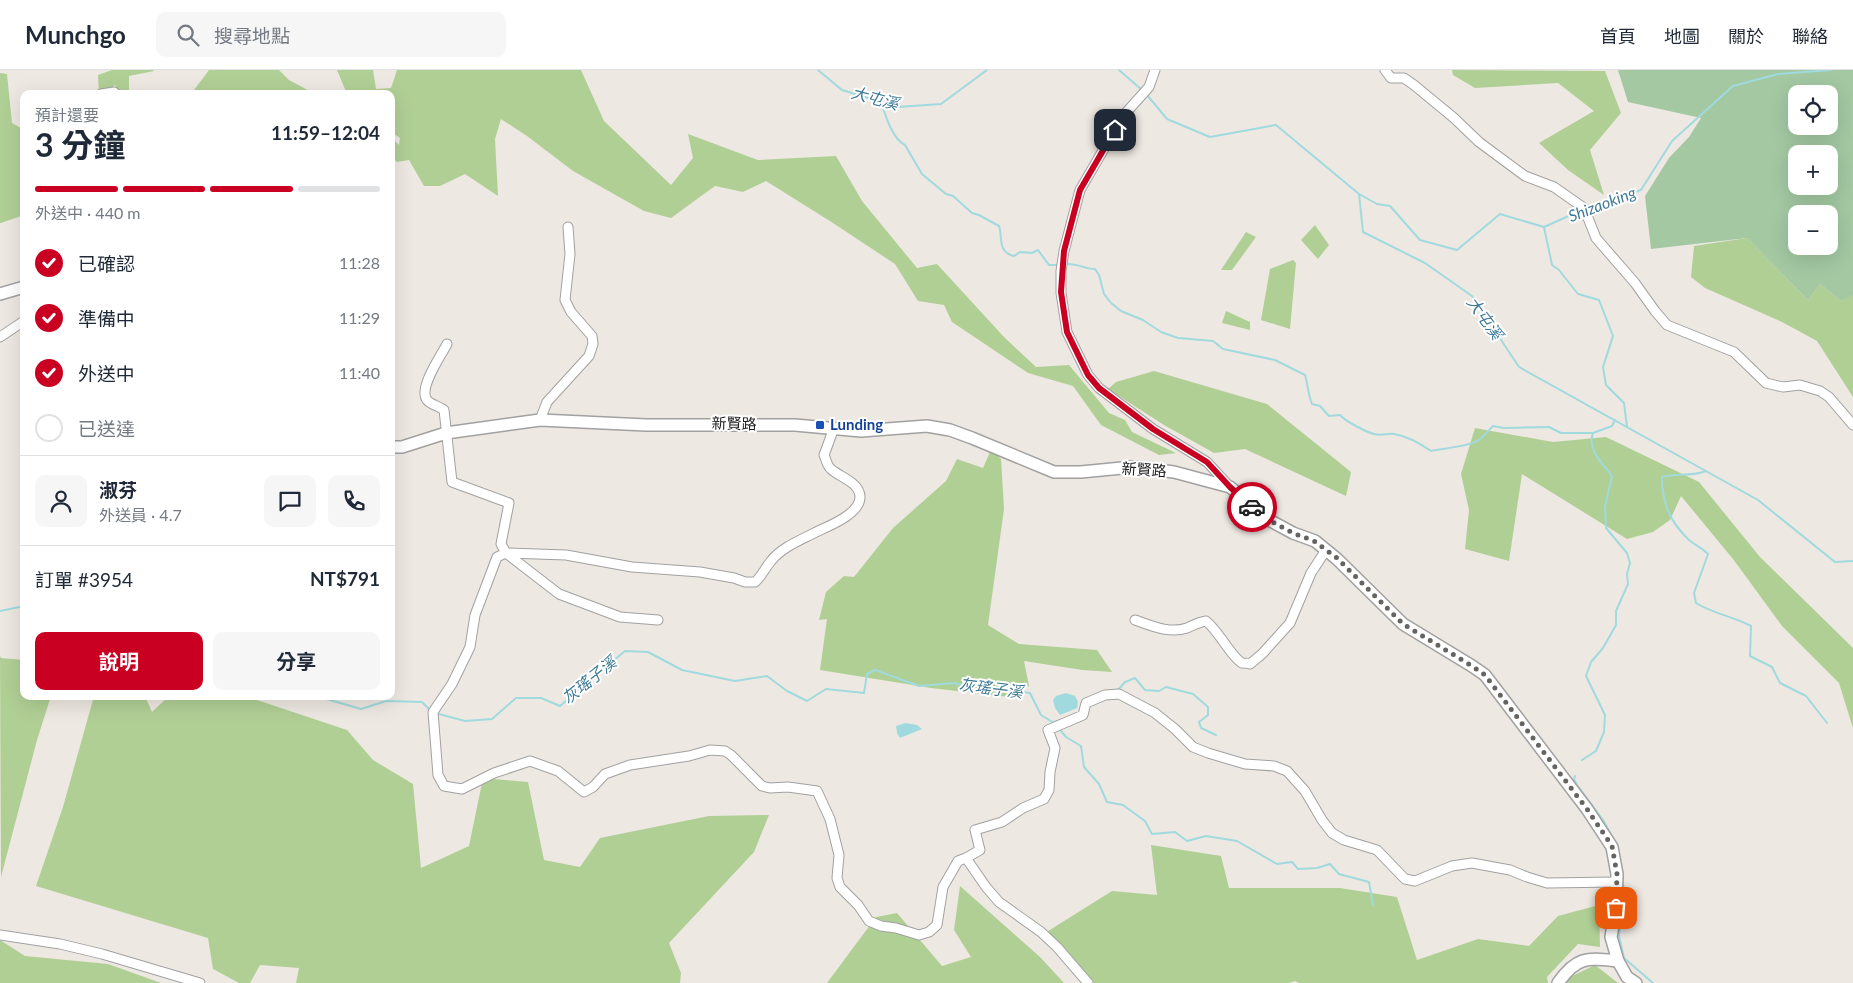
<!DOCTYPE html>
<html lang="zh-TW">
<head>
<meta charset="utf-8">
<style>
	:root { --surface:#fff; --page:#f6f6f7; --text:#1f2937; --muted:#747a83; --line:#e0e1e3; --accent:#c90021 }
	body { margin:0; font-family:Lato,"Noto Sans TC",sans-serif; background:var(--page); color:var(--text); height:100vh; display:flex; flex-direction:column; font-size:19px; white-space:nowrap }
	* { box-sizing:border-box; margin:0 }
	p { font-size:16px; color:var(--muted) }
	.icon { flex:none; width:28px; height:28px; fill:none; stroke:currentColor; stroke-width:2; stroke-linecap:round; stroke-linejoin:round }
	.map { position:relative; flex:1; overflow:hidden }
	.details { position:absolute; left:20px; top:20px; width:375px; height:610px; display:flex; flex-direction:column; background:var(--surface); border-radius:10px; box-shadow:0 5px 20px #0002 }
	.details>* { flex:none }
	.buttons { position:absolute; left:1788px; top:15px; display:grid; gap:10px }
	.buttons a { display:grid; place-items:center; width:50px; height:50px; border-radius:10px; background:var(--surface); box-shadow:0 5px 20px #0002; font-size:25px }
	.pin { position:absolute; display:grid; place-items:center; width:42px; height:42px; color:#fff; margin:-21px; border-radius:10px; box-shadow:0 2px 8px #0006 }
	.courier { position:absolute; display:grid; place-items:center; width:50px; height:50px; margin:-25px; border:4px solid #c90021; border-radius:50%; background:#fff; color:#222; box-shadow:0 1px 6px #0007 }
	.head em { font-style:normal; font-weight:700 }
	.head div { display:flex; flex-direction:column-reverse }
	.head { display:flex; align-items:center; justify-content:space-between; height:85px; padding:0 15px }
	h1 { font-size:32px; font-weight:700; line-height:38px }
	.bar { display:grid; grid-template-columns:repeat(4,1fr); gap:8px 5px; align-content:center; height:60px; padding:0 15px }
	.bar i { height:6px; border-radius:4px; background:var(--line) }
	.bar .on { background:var(--accent) }
	.bar p { grid-column:span 4 }
	.line { display:flex; align-items:center; gap:12px; padding:0 15px; border-top:1px solid var(--line) }
	.line div { flex:1 }
	.round { display:grid; place-items:center; flex:none; width:52px; height:52px; border-radius:10px; background:var(--page) }
	ol { padding:0 15px; list-style:none }
	li { display:flex; align-items:center; gap:15px; height:55px }
	li p { margin-inline-start:auto }
	li .icon { padding:5px; border-radius:50%; background:var(--accent); color:#fff; stroke-width:4 }
	li:last-child { color:var(--muted) }
	li i { width:28px; height:28px; border:2px solid var(--line); border-radius:50% }
	.primary-button { display:flex; gap:10px; margin-top:auto; padding:10px 15px }
	.primary-button a { flex:1; height:58px; border-radius:10px; background:var(--accent); color:#fff; font-size:20px; font-weight:700; line-height:58px; text-align:center }
	.primary-button a+a { background:var(--page); color:var(--text) }
	header { display:flex; align-items:center; gap:30px; box-sizing:border-box; height:70px; padding:0 25px; background:var(--surface); border-bottom:1px solid var(--line) }
	header strong { font-size:24px }
	nav { display:flex; gap:28px; margin-inline-start:auto; font-size:18px }
	.search { width:350px; height:45px; background:var(--page); display:flex; align-items:center; gap:12px; box-sizing:border-box; padding:0 18px; border-radius:10px; color:var(--muted); font-size:19px }
	.map>svg:first-child { display:block }
	.forest { fill:#b0cf95 }
	.cemetery { fill:#a3c8a2; fill-rule:evenodd }
	.water { fill:#a0dade }
	.lines { fill:none; stroke-linecap:round; stroke-linejoin:round }
	.stream { stroke:#a0dade; stroke-width:2 }
	.minor-casing { stroke:#a1a1a1; stroke-width:11 }
	.tertiary-casing { stroke:#a1a1a1; stroke-width:14 }
	.minor { stroke:#fff; stroke-width:9 }
	.tertiary { stroke:#fff; stroke-width:11 }
	.done { stroke:#666462; stroke-width:5; stroke-dasharray:0 9 }
	.route { stroke:#c90021; stroke-width:6 }
	.transit-dot { fill:#1a4fb4; stroke:#fff; stroke-width:2 }
	.labels { text-anchor:middle; stroke-width:4; stroke-linejoin:round; paint-order:stroke }
	.street-label { font-size:15px; fill:#1d1d1d; stroke:#fff }
	.transit-label { font-size:15px; font-weight:bold; fill:#164399; stroke:#fff; text-anchor:start }
	.water-label { font-size:16px; font-style:italic; fill:#3e7a97; stroke:#fff }
</style>
</head>
<body>
<header>
<strong>Munchgo</strong>
<div class="search"><svg class="icon" aria-label="search" viewBox="0 0 24 24"><circle cx="10" cy="10" r="6"/><path d="M15 15l6 6"/></svg>搜尋地點</div>
<nav><a>首頁</a><a>地圖</a><a>關於</a><a>聯絡</a></nav>
</header>
<div class="map">
<svg width="1853" height="913" viewBox="0 0 1853 913">
	<rect width="100%" height="100%" fill="#eee8e2"/>
	<!-- forest -->
	<g class="forest">
		<path d="M112 0H153L154 1 129 6V22L131 24H120L115 15 105 24H99L98 5Z"/>
		<path d="M209 0H279L289 10 315 24H191Z"/>
		<path d="M337 0H373L376 19 391 18 397 0H581L604 51 671 115 693 88 688 64 758 90 836 86 862 131 917 198 937 194 1004 267 1036 297 1069 295 1109 343 1125 350 1132 362 1176 383 1159 385 1101 355 1073 316 1028 303 952 252 944 235 918 231 895 194 833 153 766 111 743 122 715 116 671 148 644 141 573 101 527 66 501 49 495 69 498 126 465 104 440 116H424L409 90 397 92 391 86V67L399 75 400 68 391 62V24H347Z"/>
		<path d="M1452 0 1605 1 1621 43 1590 80 1604 125 1568 100 1539 73 1594 41 1558 13 1475 18 1453 5Z"/>
		<path d="M0 3 7 4 12 53 24 60V145L1 153H0Z"/>
		<path d="M1315 155 1329 175 1318 189 1301 170Z"/>
		<path d="M1246 162 1256 167 1232 200H1221Z"/>
		<path d="M1747 168 1808 230 1820 214 1841 231 1853 224V327L1817 271 1782 252 1705 218 1691 207 1694 176Z"/>
		<path d="M1293 190 1296 193 1290 259 1261 250 1270 199Z"/>
		<path d="M1226 241 1250 252V260L1222 253Z"/>
		<path d="M1154 301 1267 334 1351 402 1346 426 1245 379 1214 383 1164 355 1108 319 1116 312Z"/>
		<path d="M1475 358 1553 372 1606 367 1699 412 1760 487 1853 578V658L1839 613 1782 556 1733 489 1681 426 1670 450 1653 462 1627 469 1522 404 1509 491 1465 479 1469 440 1461 404Z"/>
		<path d="M991 380 1001 389 1004 439 988 555 1019 574 1097 580 1112 602 1082 600 1024 591 1029 616 1009 627 931 618 820 600 827 549 819 550 826 522 844 506 854 507 893 458 946 411 957 389 983 398Z"/>
		<path d="M0 586 1 588 24 590V626H51L37 670 1 807Z"/>
		<path d="M94 626H145L152 642 169 626H245L347 660 373 690 413 714 421 798 469 776 483 708 528 712 544 790 580 797 600 768 709 746 769 745 754 782 669 873 681 903 680 913H296L299 898 260 895 250 913H239L213 899 208 868 36 816 63 737Z"/>
		<path d="M1151 775 1221 786 1229 818H1340L1397 827 1417 890 1478 869 1529 876 1558 846 1599 835 1600 877 1578 874 1547 907 1548 913H1299L1295 911 1289 913H1087L1045 863 1112 821 1157 825Z"/>
		<path d="M960 816 1040 887 1064 913H827L876 847 897 843 942 896 971 887 954 860Z"/>
		<path d="M0 870 25 886 108 894 161 913H0Z"/>
		<path d="M1595 895 1618 913H1563L1562 911Z"/>
	</g>
	<!-- cemetery -->
	<path class="cemetery" d="M1618 0H1853V225L1841 231 1820 214 1808 230 1747 168 1651 179 1645 126 1669 88 1689 67 1701 48 1628 32ZM1796 24H1829V56H1796ZM1796 84H1829V116H1796ZM1796 144H1829V176H1796Z"/>
	<!-- water -->
	<g class="water">
		<path d="M1066 623 1075 626 1078 632 1077 638 1060 645 1055 638 1053 630 1056 626Z"/>
		<path d="M906 653 917 655 922 659 900 668 897 663 896 656Z"/>
	</g>
	<g class="lines">
		<!-- stream -->
		<g class="stream">
			<path d="M818 0 842 20 897 37 941 34 987 0"/>
			<path d="M1119 0 1142 20"/>
			<path d="M1147 25 1167 49 1210 67 1276 55 1359 124 1363 162 1425 193 1472 226 1519 297 1758 430 1835 492 1853 491"/>
			<path d="M881 32C885 44 892 69 905 75L922 104 946 124 953 126 972 143 979 145 999 156C1003 168 997 182 1014 186L1020 182 1032 183 1038 180 1049 195H1058"/>
			<path d="M1359 124 1377 134 1390 136 1420 170 1457 180 1500 144 1544 157 1582 140"/>
			<path d="M1586 138 1641 120 1672 71 1733 16 1778 4 1831 0"/>
			<path d="M1544 157 1552 195 1559 200 1578 224 1599 230 1613 266 1603 297 1606 315 1624 333 1627 357"/>
			<path d="M1066 194C1077 193 1084 199 1095 199L1099 205 1104 224 1111 233 1121 241 1143 250 1161 262 1178 268 1213 271 1223 279 1275 290 1305 305C1308 315 1308 324 1312 334L1320 336 1329 346 1340 345C1345 351 1366 362 1374 364 1381 366 1388 363 1394 364 1406 366 1421 374 1431 381 1441 379 1471 376 1479 370 1484 366 1488 361 1493 356L1504 358 1549 357 1561 363H1593"/>
			<path d="M1706 401C1691 407 1677 403 1662 407 1662 433 1670 452 1689 470 1695 475 1702 478 1708 484L1694 523 1696 533C1714 544 1732 546 1751 556L1750 586 1772 597 1780 613 1806 626 1827 653"/>
			<path d="M0 541 24 536"/>
			<path d="M1116 620 1119 619 1125 612 1135 608 1145 620 1159 621 1166 617 1193 624 1208 637V645L1199 652 1201 658 1216 665"/>
			<path d="M316 626 361 639 386 631 422 632 431 641"/>
			<path d="M439 644 465 651 492 649 516 628H541L560 636 625 581 648 582 682 600 735 611 767 606 787 621 807 631 826 619 864 623 867 604 875 600 919 616 954 613 984 620 1005 619 1030 623 1041 645 1054 653"/>
			<path d="M1054 652 1064 649"/>
			<path d="M1061 661 1066 667 1081 676 1084 697 1099 714 1107 732 1123 735 1145 751 1152 764 1175 762 1187 771 1206 766 1237 771 1277 794 1292 792 1298 799 1317 798 1330 794 1339 804 1369 812 1373 835"/>
			<path d="M1582 690 1596 681 1604 662 1605 645 1586 606 1591 592 1603 578 1616 555V541L1628 514 1627 504 1630 493 1627 483 1606 458 1605 437 1612 406C1602 392 1587 381 1593 363L1612 356 1615 350"/>
			<path d="M1575 706 1574 709 1577 715 1603 750 1613 768"/>
			<path d="M1622 807 1624 821 1619 866 1624 888 1653 913"/>
		</g>
		<!-- minor casing -->
		<g class="minor-casing">
			<g id="minor">
				<path d="M1155 0 1149 17 1123 46 1080 120 1064 181 1061 201V223L1067 262 1088 305 1099 318 1153 359 1207 392 1230 417"/>
				<path d="M1385 0 1391 8H1404L1414 15 1454 48 1479 72 1525 106 1554 117 1584 138 1596 168 1635 213 1655 241 1667 255 1734 282 1766 313 1783 317 1800 315 1820 321 1829 327 1853 355"/>
				<path d="M101 24 114 22 116 24"/>
				<path d="M0 267 24 251"/>
				<path d="M447 274C441 286 418 318 427 330 431 335 439 336 444 340L452 412 509 433 501 474 506 483 559 524 620 547 658 550"/>
				<path d="M540 350 547 332 589 286 593 274 592 266 571 242 565 230 570 184 568 157"/>
				<path d="M834 358 824 385C826 389 827 396 831 399 839 407 860 412 860 427 860 444 829 456 816 462 801 470 782 477 771 491 765 498 762 506 755 512H745L734 508 700 502 632 497 566 485 506 483 497 487 475 545 470 577 452 614 433 642 438 705 444 716 462 719 494 703 530 691 558 701 584 722 593 717 605 704 630 695 689 686 710 680 725 681 731 685 762 716 770 718 788 717 817 721 830 749 839 785 837 808 840 817 858 835 869 851 881 856 896 858 919 865 929 862 937 855 943 817 958 791 966 788 986 817 999 832 1041 862 1057 877 1088 913"/>
				<path d="M1135 550C1152 556 1170 564 1187 558 1194 555 1199 552 1206 551 1219 561 1231 587 1242 593 1243 593 1248 593 1250 594L1262 584 1290 553 1311 503 1326 480"/>
				<path d="M966 788 980 780 975 760 1002 752 1023 738 1044 729 1049 720 1050 702 1055 678 1048 660 1083 645 1086 633 1105 625 1119 624 1155 643 1175 659 1193 677 1208 683 1245 694 1274 696 1287 701 1305 721 1322 750 1332 763 1344 770 1377 780 1405 809 1415 811 1452 796 1472 793 1510 800 1527 807 1547 813 1617 812"/>
				<path d="M0 865 60 874 102 884 200 913"/>
			</g>
		</g>
		<!-- tertiary casing -->
		<g class="tertiary-casing">
			<g id="tertiary">
				<path d="M0 224 24 217"/>
				<path d="M391 377H402L446 363 540 350 646 355H795L861 361 927 356 950 360 972 368 1054 402H1081L1132 397 1174 402 1230 417 1269 450 1293 463 1315 471 1337 489 1403 554 1472 596 1485 605 1587 739 1612 777 1617 804 1616 838 1611 867 1618 891 1627 907 1636 913"/>
				<path d="M1558 913C1577 886 1587 888 1618 891"/>
			</g>
		</g>
		<!-- minor -->
		<use href="#minor" class="minor"/>
		<!-- tertiary -->
		<use href="#tertiary" class="tertiary"/>
	</g>
	<g class="lines">
		<!-- done -->
		<path class="done" d="M1252 437 1269 450 1293 463 1314 471 1337 488 1403 554 1472 596 1485 605 1587 739 1612 776 1617 804 1616 838"/>
		<!-- route -->
		<path class="route" d="M1115 60 1080 120 1064 181 1061 222 1067 262 1088 305 1099 318 1153 359 1207 392 1230 417 1252 437"/>
	</g>
	<!-- markers -->
	<rect class="transit-dot" x="815" y="350" width="10" height="10" rx="2.5"/>
	<g class="labels">
		<!-- street labels -->
		<g class="street-label">
			<text transform="translate(734 354) rotate(1)" y="5">新賢路</text>
			<text transform="translate(1144 400) rotate(4)" y="5">新賢路</text>
		</g>
		<!-- transit labels -->
		<g class="transit-label">
			<text x="830" y="360">Lunding</text>
		</g>
		<!-- water labels -->
		<g class="water-label">
			<text transform="translate(875 28) rotate(15)" y="6">大屯溪</text>
			<text transform="translate(1602 134) rotate(-21)" y="6">Shizaoking</text>
			<text transform="translate(1485 248) rotate(54)" y="6">大屯溪</text>
			<text transform="translate(589 610) rotate(-39)" y="6">灰瑤子溪</text>
			<text transform="translate(991 618) rotate(7)" y="6">灰瑤子溪</text>
		</g>
	</g>
</svg>
<div class="buttons">
<a><svg class="icon" aria-label="locate" viewBox="0 0 24 24"><circle cx="12" cy="12" r="6"/><path d="M12 2v4M12 18v4M2 12h4M18 12h4"/></svg></a>
<a>+</a>
<a>−</a>
</div>
<div class="pin" style="left:1616px;top:838px;background:#ea580c"><svg class="icon" aria-label="bag" viewBox="0 0 24 24"><path d="M5 8h14l-1 12H6zM9 8a3 3 0 0 1 6 0"/></svg></div>
<div class="pin" style="left:1115px;top:60px;background:#1f2937"><svg class="icon" aria-label="home" viewBox="0 0 24 24"><path d="M3 11l9-7 9 7M6 9v11h12V9"/></svg></div>
<div class="courier" style="left:1252px;top:437px"><svg class="icon" aria-label="car" viewBox="0 0 24 24"><path d="M5 17H2v-5l4-1 3-4h7l3 4 3 1v5h-3M9 17h6M6 11h13"/><circle cx="7" cy="17" r="2"/><circle cx="17" cy="17" r="2"/></svg></div>
<section class="details">
<div class="head"><div><h1>3 分鐘</h1><p>預計還要</p></div><em>11:59–12:04</em></div>
<div class="bar"><i class="on"></i><i class="on"></i><i class="on"></i><i></i><p>外送中 · 440 m</p></div>
<ol>
<li><svg class="icon" aria-label="check" viewBox="0 0 24 24"><path d="M5 12l5 5 9-10"/></svg>已確認<p>11:28</p></li>
<li><svg class="icon" aria-label="check" viewBox="0 0 24 24"><path d="M5 12l5 5 9-10"/></svg>準備中<p>11:29</p></li>
<li><svg class="icon" aria-label="check" viewBox="0 0 24 24"><path d="M5 12l5 5 9-10"/></svg>外送中<p>11:40</p></li>
<li><i></i>已送達</li>
</ol>
<div class="line" style="height:90px"><a class="round"><svg class="icon" aria-label="person" viewBox="0 0 24 24"><circle cx="12" cy="8" r="4"/><path d="M4 21q1-7 8-7t8 7"/></svg></a><div><b>淑芬</b><p>外送員 · 4.7</p></div><a class="round"><svg class="icon" aria-label="chat" viewBox="0 0 24 24"><path d="M4 5h16v11H9l-5 4z"/></svg></a><a class="round"><svg class="icon" aria-label="phone" viewBox="0 0 24 24"><path d="M5 4h4l2 5-3 2q2 4 5 5l2-3 5 2v4C11 20 4 13 5 4z"/></svg></a></div>
<div class="line" style="height:65px"><div>訂單 #3954</div><b>NT$791</b></div>
<div class="primary-button"><a>說明</a><a>分享</a></div>
</section>
</div>
</body>
</html>
